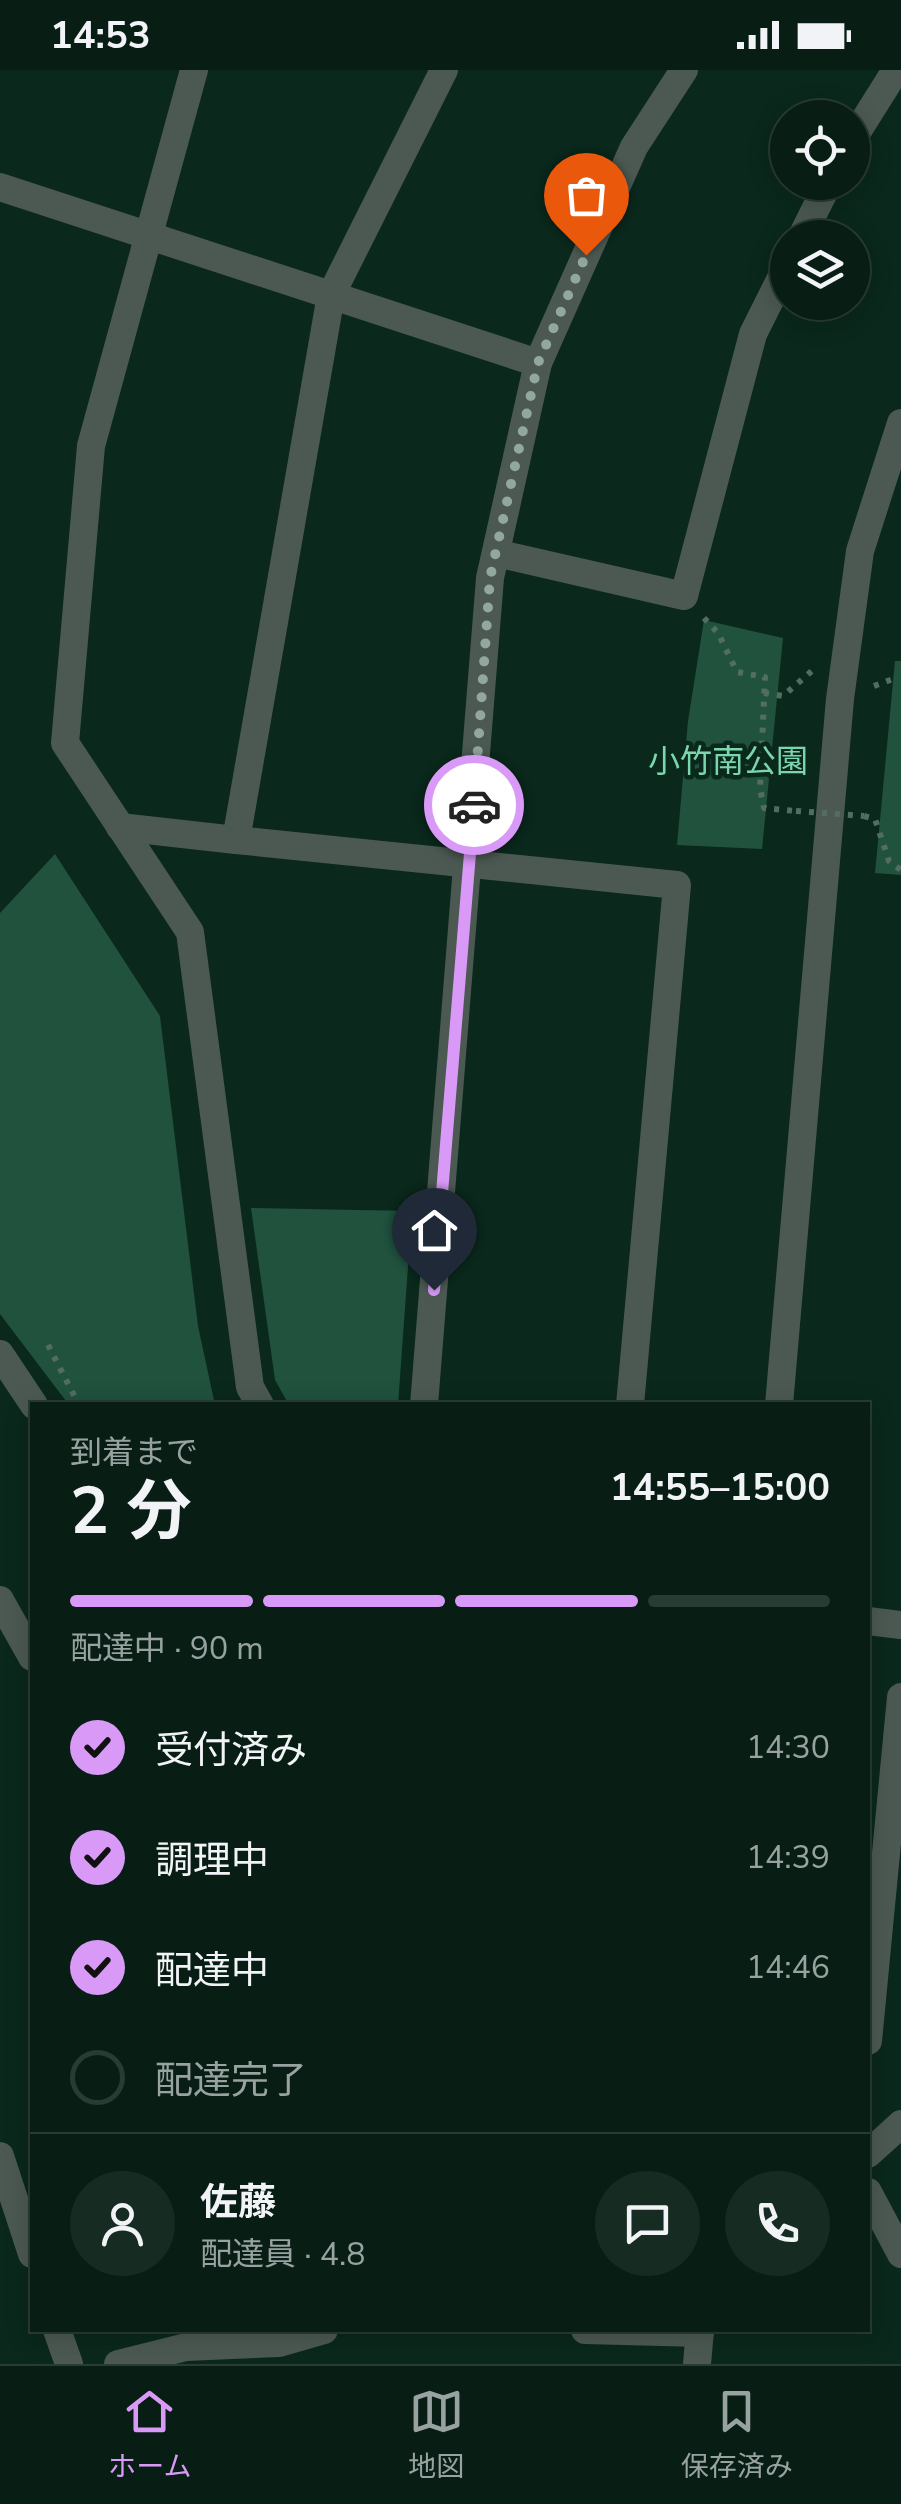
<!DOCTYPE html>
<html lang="ja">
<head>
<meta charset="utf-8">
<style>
	:root { --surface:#081e15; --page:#162b22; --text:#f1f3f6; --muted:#98a2a0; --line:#293c34; --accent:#d99af7 }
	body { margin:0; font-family:"Nunito Sans","Noto Sans JP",sans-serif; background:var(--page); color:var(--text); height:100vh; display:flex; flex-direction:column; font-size:38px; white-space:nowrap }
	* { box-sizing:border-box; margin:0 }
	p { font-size:32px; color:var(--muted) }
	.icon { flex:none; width:55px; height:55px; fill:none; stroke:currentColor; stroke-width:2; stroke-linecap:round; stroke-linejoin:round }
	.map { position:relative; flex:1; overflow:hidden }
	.sheet { position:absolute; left:30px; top:1332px; width:840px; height:930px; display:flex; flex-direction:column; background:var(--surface); border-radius:0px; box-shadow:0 5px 25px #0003,0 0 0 2px var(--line) }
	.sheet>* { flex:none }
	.buttons { position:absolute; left:770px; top:30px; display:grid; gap:20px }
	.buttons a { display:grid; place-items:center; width:100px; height:100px; border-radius:50%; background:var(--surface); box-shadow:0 5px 25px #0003,0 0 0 2px var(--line); font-size:50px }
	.pin { position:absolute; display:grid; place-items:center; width:85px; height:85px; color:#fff; margin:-102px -42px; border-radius:50% 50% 50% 0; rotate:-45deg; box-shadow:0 0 10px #0007 }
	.pin .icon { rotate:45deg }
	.courier { position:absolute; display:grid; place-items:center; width:100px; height:100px; margin:-50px; border:8px solid #d99af7; border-radius:50%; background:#fff; color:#222; box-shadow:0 2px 12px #0007 }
	.headline em { font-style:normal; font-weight:700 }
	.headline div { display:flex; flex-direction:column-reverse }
	.headline { display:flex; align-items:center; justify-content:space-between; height:170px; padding:0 40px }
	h1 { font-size:65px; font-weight:700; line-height:75px }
	.bar { display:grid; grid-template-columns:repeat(4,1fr); gap:15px 10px; align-content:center; height:120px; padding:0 40px }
	.bar i { height:12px; border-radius:8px; background:var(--line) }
	.bar .on { background:var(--accent) }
	.bar p { grid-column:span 4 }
	.line { display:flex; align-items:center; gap:25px; padding:0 40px; border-top:2px solid var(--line) }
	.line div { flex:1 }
	.round { display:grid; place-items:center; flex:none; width:105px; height:105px; border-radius:52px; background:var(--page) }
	ol { padding:0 40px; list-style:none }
	li { display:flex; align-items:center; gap:30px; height:110px }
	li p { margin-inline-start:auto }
	li .icon { padding:10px; border-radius:50%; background:var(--accent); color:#111; stroke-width:4 }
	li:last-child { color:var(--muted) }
	li i { width:55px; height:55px; border:5px solid var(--line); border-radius:50% }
	.status { display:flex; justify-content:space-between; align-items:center; height:70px; padding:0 50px; background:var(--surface); direction:ltr }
	.status svg { height:28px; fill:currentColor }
	.tabs { display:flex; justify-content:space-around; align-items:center; height:140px; border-top:2px solid var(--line); background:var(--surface); font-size:28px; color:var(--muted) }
	.tabs a { display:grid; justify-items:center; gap:5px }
	.tabs .on { color:var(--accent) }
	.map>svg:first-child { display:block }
	.green { fill:#20523e }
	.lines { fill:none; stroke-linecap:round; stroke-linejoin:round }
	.path { stroke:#536d62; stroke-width:6; stroke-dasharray:5 8; stroke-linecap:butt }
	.minor { stroke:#4c5953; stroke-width:28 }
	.tertiary { stroke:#4c5953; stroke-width:28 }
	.path-bridge { stroke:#536d62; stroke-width:6; stroke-dasharray:5 8; stroke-linecap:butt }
	.done { stroke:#92a89e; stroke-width:10; stroke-dasharray:0 18 }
	.route { stroke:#d99af7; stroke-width:12 }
	.labels { text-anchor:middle; stroke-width:9; stroke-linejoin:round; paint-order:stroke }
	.park-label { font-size:32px; fill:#7bd6ae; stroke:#0a281c }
</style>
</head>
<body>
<div class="status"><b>14:53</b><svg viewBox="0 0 49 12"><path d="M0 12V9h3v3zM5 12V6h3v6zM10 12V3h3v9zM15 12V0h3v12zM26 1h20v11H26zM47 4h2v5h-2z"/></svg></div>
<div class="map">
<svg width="901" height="2294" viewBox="0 0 901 2294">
	<rect width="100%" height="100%" fill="#0a281c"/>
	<!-- green -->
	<g class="green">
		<path d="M704 550 783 568 762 779 677 775 688 651Z"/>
		<path d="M895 591H901V805L875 803Z"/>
		<path d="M55 784 160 946 198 1256 215 1335H69L0 1244V843Z"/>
		<path d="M251 1138 412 1141 398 1335H289L275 1310Z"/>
	</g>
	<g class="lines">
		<!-- path -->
		<g class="path">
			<path d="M704 548 718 563 737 602 765 607 760 718 764 738 796 741"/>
			<path d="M874 616 893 609"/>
			<path d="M764 623 783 626 813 600"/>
			<path d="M864 746 875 749 889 791 901 800"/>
			<path d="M48 1275 79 1335"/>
		</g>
		<!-- minor -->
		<g class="minor">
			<path d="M194 0 91 376 65 673 190 862 250 1317 260 1335"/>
			<path d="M444 0 331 225 236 770 677 815 630 1335"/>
			<path d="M852 70 896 0"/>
			<path d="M0 117 538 293"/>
			<path d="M801 168 829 112"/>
			<path d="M496 483 684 526 753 264 788 194"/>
			<path d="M120 757 236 770"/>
			<path d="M0 1284 34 1335"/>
			<path d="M424 1335 490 508 538 293 634 77 684 0"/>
			<path d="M0 1530 32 1587"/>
			<path d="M868 1551 901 1555"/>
			<path d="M868 1971 901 1627"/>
			<path d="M868 2084 901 2054"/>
			<path d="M0 2086 32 2184"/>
			<path d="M868 2122 901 2184"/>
			<path d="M57 2260 69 2294"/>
			<path d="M585 2260 700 2263"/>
			<path d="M118 2294 186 2277 279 2273 324 2260"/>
		</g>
		<!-- tertiary -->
		<g class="tertiary">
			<path d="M779 1335 840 629 860 481 901 353"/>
			<path d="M697 2294 700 2260"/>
		</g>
		<!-- path-bridge -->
		<path class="path-bridge" d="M796 741 864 746"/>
	</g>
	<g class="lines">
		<!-- done -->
		<path class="done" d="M474 735 490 508 538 293 586 185"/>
		<!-- route -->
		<path class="route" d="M434 1220 474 735"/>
	</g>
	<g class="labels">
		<!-- park labels -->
		<g class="park-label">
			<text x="728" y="702">小竹南公園</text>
		</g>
	</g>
</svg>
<div class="buttons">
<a><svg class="icon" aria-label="locate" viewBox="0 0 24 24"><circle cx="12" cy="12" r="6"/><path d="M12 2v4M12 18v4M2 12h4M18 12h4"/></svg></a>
<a><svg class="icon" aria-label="layers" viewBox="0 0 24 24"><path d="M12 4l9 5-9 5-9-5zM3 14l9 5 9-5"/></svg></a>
</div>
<div class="pin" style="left:586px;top:185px;background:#ea580c"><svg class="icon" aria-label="bag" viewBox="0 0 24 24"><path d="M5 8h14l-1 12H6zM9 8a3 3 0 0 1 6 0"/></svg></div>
<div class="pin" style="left:434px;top:1220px;background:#1f2937"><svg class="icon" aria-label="home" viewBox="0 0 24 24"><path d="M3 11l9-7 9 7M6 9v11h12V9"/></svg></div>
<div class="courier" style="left:474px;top:735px"><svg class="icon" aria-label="car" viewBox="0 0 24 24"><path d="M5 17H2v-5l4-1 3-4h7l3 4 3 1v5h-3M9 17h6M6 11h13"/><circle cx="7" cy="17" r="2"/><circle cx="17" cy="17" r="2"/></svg></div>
<section class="sheet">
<div class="headline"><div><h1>2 分</h1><p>到着まで</p></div><em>14:55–15:00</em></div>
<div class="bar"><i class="on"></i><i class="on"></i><i class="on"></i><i></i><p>配達中 · 90 m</p></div>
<ol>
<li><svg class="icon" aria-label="check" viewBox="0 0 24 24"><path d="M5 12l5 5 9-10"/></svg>受付済み<p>14:30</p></li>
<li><svg class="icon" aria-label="check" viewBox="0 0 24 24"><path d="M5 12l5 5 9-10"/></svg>調理中<p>14:39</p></li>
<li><svg class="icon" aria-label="check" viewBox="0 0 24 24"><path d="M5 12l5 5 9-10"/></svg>配達中<p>14:46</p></li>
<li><i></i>配達完了</li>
</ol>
<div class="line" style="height:180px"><a class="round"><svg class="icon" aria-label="person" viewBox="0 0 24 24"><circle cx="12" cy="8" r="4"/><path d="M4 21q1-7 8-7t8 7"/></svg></a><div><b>佐藤</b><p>配達員 · 4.8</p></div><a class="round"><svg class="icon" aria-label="chat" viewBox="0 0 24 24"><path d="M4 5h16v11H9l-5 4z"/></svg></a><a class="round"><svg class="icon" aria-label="phone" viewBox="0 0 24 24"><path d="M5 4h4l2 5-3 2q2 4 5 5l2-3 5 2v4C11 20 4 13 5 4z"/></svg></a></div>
</section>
</div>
<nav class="tabs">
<a class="on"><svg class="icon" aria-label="home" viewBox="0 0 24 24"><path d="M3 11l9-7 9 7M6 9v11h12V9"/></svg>ホーム</a>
<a><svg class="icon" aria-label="map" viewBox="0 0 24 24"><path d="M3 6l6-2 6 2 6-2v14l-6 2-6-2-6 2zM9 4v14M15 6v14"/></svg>地図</a>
<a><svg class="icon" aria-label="saved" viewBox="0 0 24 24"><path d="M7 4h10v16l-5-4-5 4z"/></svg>保存済み</a>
</nav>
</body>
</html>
